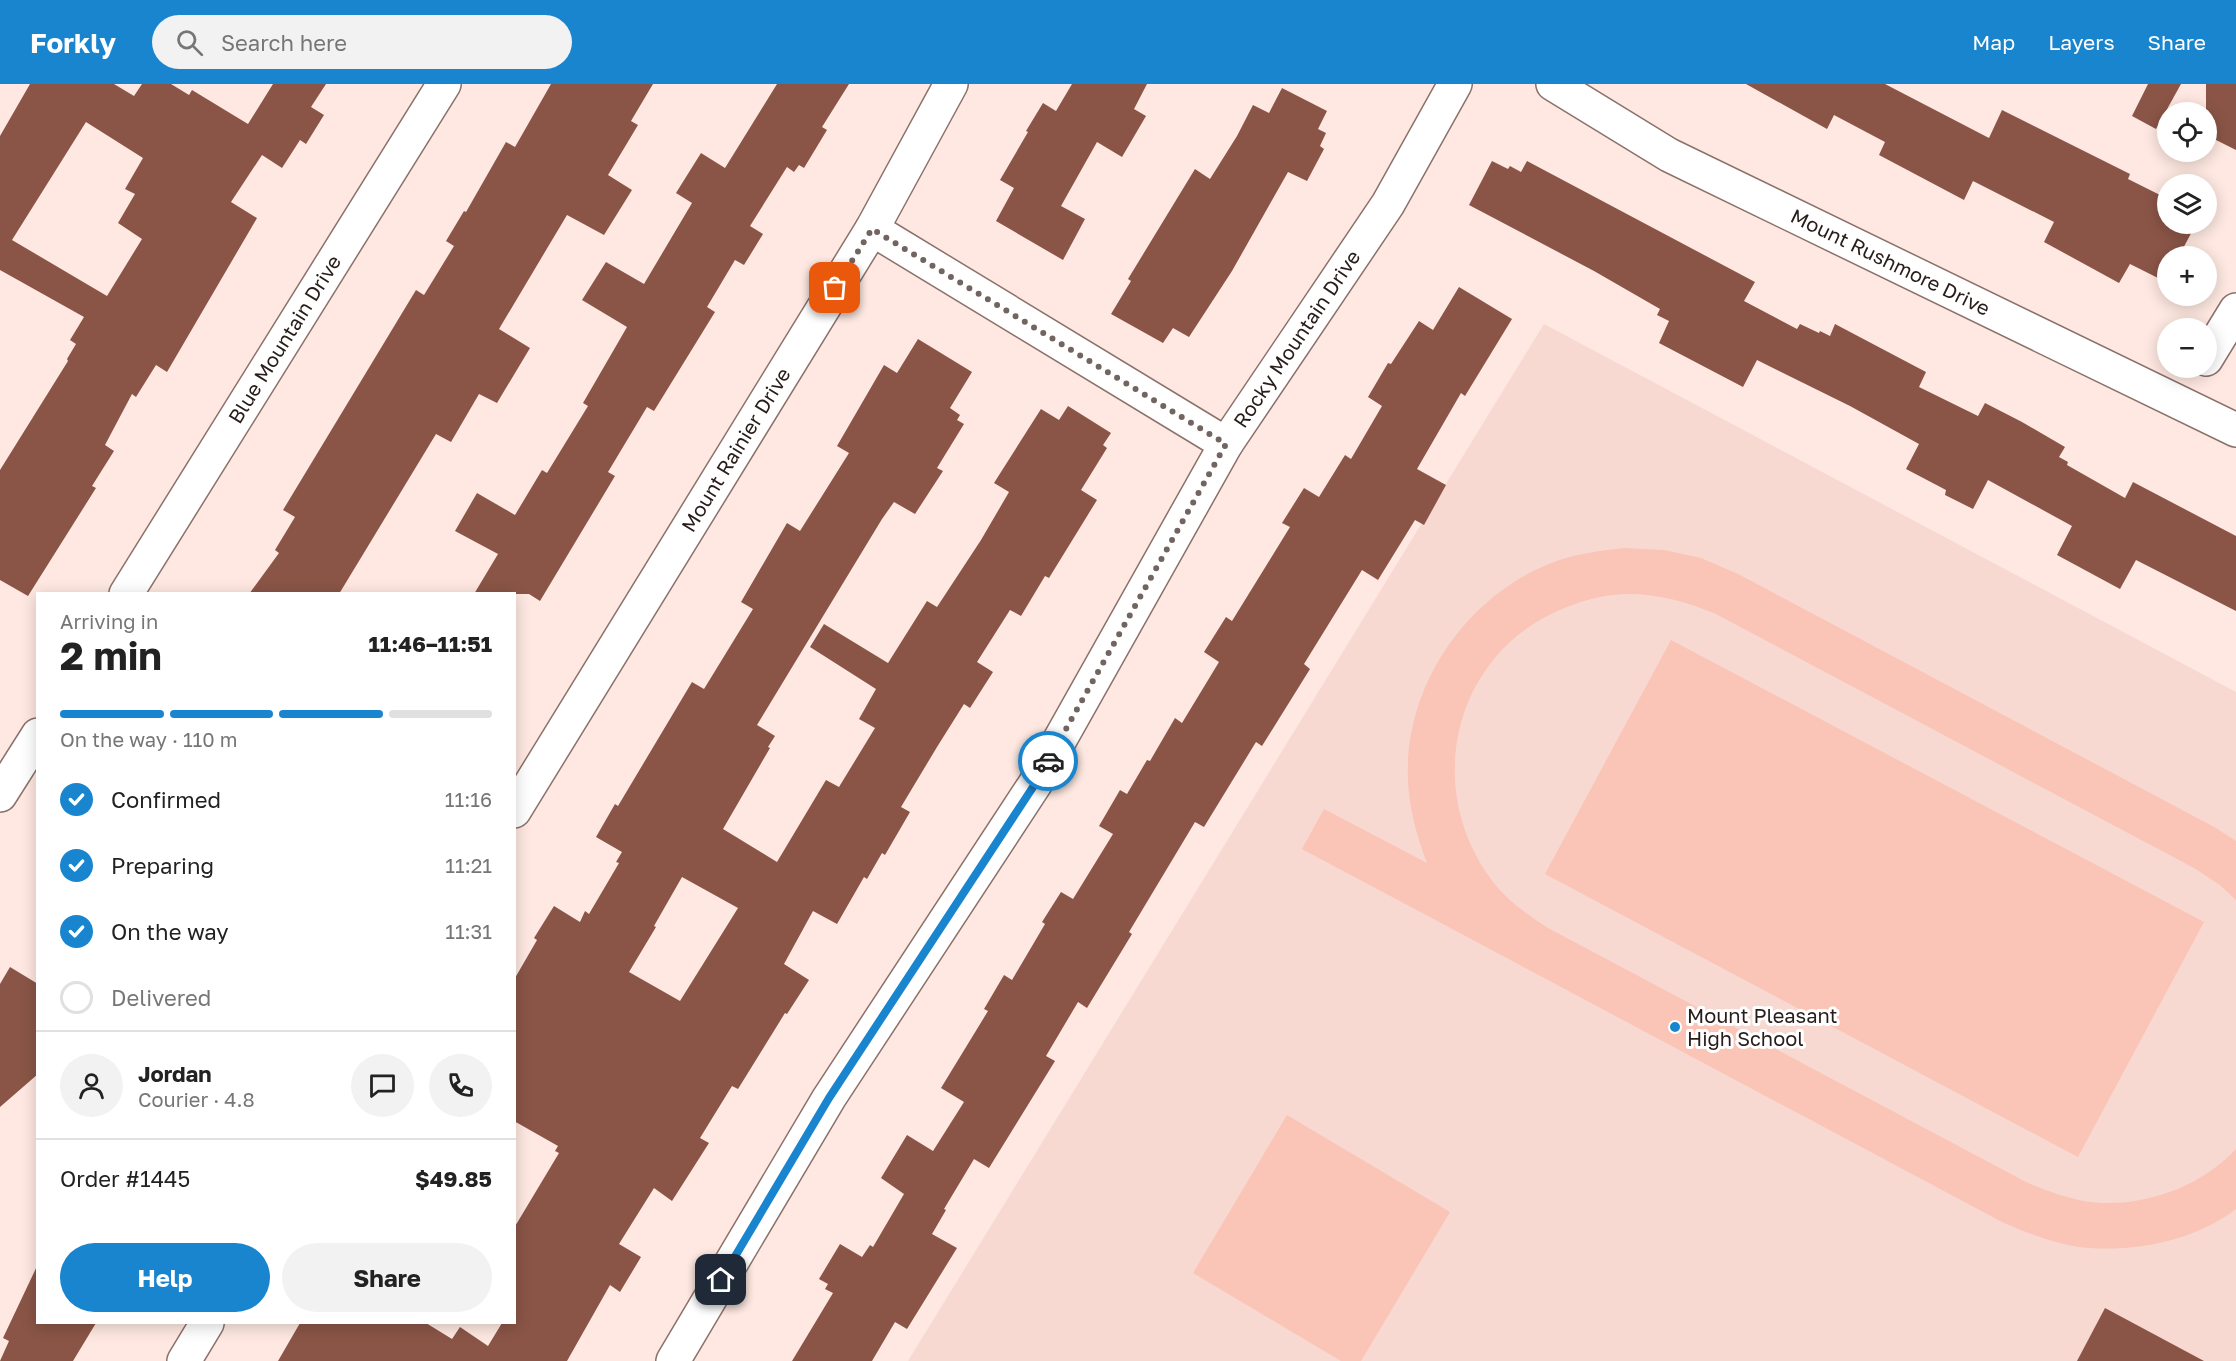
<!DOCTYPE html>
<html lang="en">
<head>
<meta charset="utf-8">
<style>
	:root { --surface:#fff; --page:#f2f2f2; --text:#222; --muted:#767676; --line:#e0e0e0; --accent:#1985cf }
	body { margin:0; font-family:"Golos Text",sans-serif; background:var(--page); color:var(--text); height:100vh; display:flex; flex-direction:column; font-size:22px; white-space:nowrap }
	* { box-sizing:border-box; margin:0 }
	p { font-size:20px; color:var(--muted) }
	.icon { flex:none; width:33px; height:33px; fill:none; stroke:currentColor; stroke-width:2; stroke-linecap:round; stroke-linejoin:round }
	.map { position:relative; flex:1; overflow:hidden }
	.details { position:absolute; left:36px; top:508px; width:480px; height:732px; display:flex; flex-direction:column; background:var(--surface); border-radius:0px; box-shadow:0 3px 15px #0003 }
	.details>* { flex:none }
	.controls { position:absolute; left:2157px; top:18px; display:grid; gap:12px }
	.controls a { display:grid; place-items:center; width:60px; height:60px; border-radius:50%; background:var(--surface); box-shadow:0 3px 15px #0003; font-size:30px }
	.pin { position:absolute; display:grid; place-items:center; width:51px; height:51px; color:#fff; margin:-26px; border-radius:12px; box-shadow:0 3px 9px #0006 }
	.courier { position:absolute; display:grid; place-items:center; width:60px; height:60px; margin:-30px; border:4px solid #1985cf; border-radius:50%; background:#fff; color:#222; box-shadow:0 2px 8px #0007 }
	.head em { font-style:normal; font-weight:700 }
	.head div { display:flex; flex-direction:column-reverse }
	.head { display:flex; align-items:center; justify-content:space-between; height:102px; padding:0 24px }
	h1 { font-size:39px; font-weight:700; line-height:45px }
	.bar { display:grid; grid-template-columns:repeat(4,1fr); gap:9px 6px; align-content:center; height:72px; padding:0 24px }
	.bar i { height:8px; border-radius:4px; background:var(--line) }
	.bar .on { background:var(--accent) }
	.bar p { grid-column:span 4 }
	.line { display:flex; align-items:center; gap:15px; padding:0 24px; border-top:2px solid var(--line) }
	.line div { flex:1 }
	.round { display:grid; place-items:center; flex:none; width:63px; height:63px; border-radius:32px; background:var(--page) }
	ol { padding:0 24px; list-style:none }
	li { display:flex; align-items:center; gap:18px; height:66px }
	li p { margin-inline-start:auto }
	li .icon { padding:6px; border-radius:50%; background:var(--accent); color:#fff; stroke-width:4 }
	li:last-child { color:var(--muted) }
	li i { width:33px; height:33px; border:3px solid var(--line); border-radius:50% }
	.button { display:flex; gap:12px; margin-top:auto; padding:12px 24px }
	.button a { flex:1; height:69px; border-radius:36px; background:var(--accent); color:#fff; font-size:24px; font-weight:700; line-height:69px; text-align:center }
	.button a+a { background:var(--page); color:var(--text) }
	header { display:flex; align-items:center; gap:36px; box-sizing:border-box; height:84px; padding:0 30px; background:var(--accent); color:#fff }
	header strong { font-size:28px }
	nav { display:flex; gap:33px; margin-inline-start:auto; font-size:21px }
	.search { width:420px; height:54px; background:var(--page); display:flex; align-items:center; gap:15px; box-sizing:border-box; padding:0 21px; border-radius:33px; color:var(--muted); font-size:22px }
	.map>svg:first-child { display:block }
	.built { fill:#f7d9d1 }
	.green { fill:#fac4b6 }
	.building { fill:#8a5547; fill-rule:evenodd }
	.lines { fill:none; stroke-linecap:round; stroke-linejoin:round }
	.minor-casing { stroke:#8a716a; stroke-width:36 }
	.minor { stroke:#fff; stroke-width:33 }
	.done { stroke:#726460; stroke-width:6; stroke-dasharray:0 10.8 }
	.route { stroke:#1985cf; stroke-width:8 }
	.poi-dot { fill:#1985cf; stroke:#fff; stroke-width:2 }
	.labels { text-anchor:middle; stroke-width:6; stroke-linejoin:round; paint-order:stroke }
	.street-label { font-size:20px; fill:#271d1a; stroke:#fff }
	.poi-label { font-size:20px; fill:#271d1a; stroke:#fff; text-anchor:start }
</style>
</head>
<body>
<header>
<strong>Forkly</strong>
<div class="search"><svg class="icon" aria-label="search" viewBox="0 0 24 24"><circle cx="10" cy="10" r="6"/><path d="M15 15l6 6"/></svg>Search here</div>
<nav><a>Map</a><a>Layers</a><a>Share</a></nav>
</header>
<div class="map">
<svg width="2236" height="1277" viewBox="0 0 2236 1277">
	<rect width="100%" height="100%" fill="#fee8e1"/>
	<!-- built -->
	<path class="built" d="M1544 240 2236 608V1277H908Z"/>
	<!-- green -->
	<g class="green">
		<path d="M1624 464 1664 466 1701 474 1738 490 2216 744 2236 757V816L2220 801 2194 784 1716 530C1687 518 1660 510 1628 510 1601 510 1573 519 1549 531 1446 584 1425 717 1498 804 1512 820 1530 832 1548 844L2026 1098C2044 1106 2063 1113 2083 1117 2137 1126 2199 1105 2236 1065V1125C2193 1158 2131 1169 2079 1163 2052 1159 2028 1149 2004 1139L1302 765 1324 725 1427 779C1417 753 1409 724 1408 696 1404 604 1464 514 1549 480 1573 470 1598 467 1624 464Z"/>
		<path d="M1671 556 2204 838 2078 1073 1545 790Z"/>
		<path d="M1287 1031 1450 1128 1361 1277H1341L1193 1189Z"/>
	</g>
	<!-- building -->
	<g class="building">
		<path d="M30 0H114L134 12 142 0H171L189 11 192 6 248 40 273 0H326L311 23 324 31 306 60 300 56 282 84 262 71 231 118 257 134 167 288 156 281 136 313 132 310 105 361 114 367 92 402 96 404 28 512 0 496V386L68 277 67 275 76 260 70 256 84 233 0 186V52ZM86 38 143 74 125 105 135 110 118 139 142 155 107 212 12 156Z"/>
		<path d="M551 0H653L631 37 638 41 608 91 632 106 604 151 567 131 499 245 530 264 497 319 479 310 451 358 436 350 339 510H249L279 469 275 466 295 433 283 426 416 206 424 211 454 162 446 157 464 127 466 128 506 58 515 63Z"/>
		<path d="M777 0H849L822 43 827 46 804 84 799 81 794 88 787 83 750 142 763 150 744 181 735 176 707 223 715 228 654 327 647 323 608 388 615 392 540 517 529 510H474L498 470 455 447 477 409 515 431 542 386 547 389 588 322 583 319 627 243 582 216 606 178 644 200 692 119 676 109 701 69 725 84Z"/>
		<path d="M1072 0H1147L1134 25 1146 32 1122 73 1097 58 1061 122 1085 135 1063 176 996 137 1014 104 1000 96 1028 48 1026 47 1043 19 1056 27Z"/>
		<path d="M1746 0H1885L1989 54 2002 26 2130 90 2128 95 2168 115V140H2196L2179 172H2168V199L2130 180 2119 199 2044 158 2054 138 1973 97 1964 116 1879 71 1885 58 1834 31 1827 45Z"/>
		<path d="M2148 0H2181L2156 45 2132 32Z"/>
		<path d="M2206 0H2236V66L2206 51Z"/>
		<path d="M1282 4 1327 27 1318 45 1326 49 1320 62 1324 65 1307 97 1288 88 1232 187 1189 253 1173 244 1163 259 1111 230 1131 197 1128 195 1195 85 1210 95 1237 52 1253 21 1269 29Z"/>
		<path d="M1492 77 1508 85 1510 82 1521 88 1527 77 1755 198 1744 217 1797 245 1800 240 1819 249 1820 247 1830 252 1835 240 1926 288 1919 303 1978 332 1985 319 2022 338 2065 363 2059 373 2068 378 2067 381 2125 414 2133 398 2236 452V527L2136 476 2120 505 2057 471 2072 442 1988 396 1973 425 1945 411 1946 406 1906 385 1919 360 1850 322 1757 276 1743 303 1659 259 1669 237 1657 231 1660 225 1594 187 1469 121Z"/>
		<path d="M1459 203 1512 235 1465 312 1461 309 1417 385 1446 401 1424 441 1415 436 1378 496 1362 486 1304 580 1310 585 1262 662 1256 658 1204 743 1195 738 1129 848 1132 850 1087 924 1078 918 1046 972 1055 977 989 1084 974 1075 944 1125 946 1126 932 1150 957 1164 907 1245 895 1238 872 1277H792L833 1209 825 1205 828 1200 819 1195 840 1160 862 1173 870 1161 873 1163 904 1110 881 1094 907 1051 933 1067 964 1018 941 1004 988 927 984 925 1004 891 1012 896 1045 840 1042 838 1061 808 1073 815 1113 750 1099 742 1120 706 1127 710 1147 676 1150 677 1175 634 1182 639 1219 578 1204 568 1226 533 1232 537 1290 443 1282 439 1304 404 1319 413 1345 371 1351 375 1382 322 1368 313 1388 279 1391 280 1419 237 1433 246Z"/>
		<path d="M918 255 972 288 950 324 960 331 957 336 964 340 937 384 943 387 915 430 894 418 882 435 757 641 775 652 768 663 770 664 723 745 777 778 826 696 839 703 875 644 859 635 876 605 810 563 824 540 888 579 927 517 937 523 981 456 1009 408 994 399 1041 325 1059 336 1068 322 1111 349 1103 361 1107 364 1081 406 1097 416 1049 494 1045 492 1021 532 1010 526 977 578 993 588 970 624 964 620 937 663 901 723 910 728 885 771 882 769 867 795 864 793 837 840 813 827 784 880 809 896 787 930 785 929 738 1005 732 1002 700 1054 709 1059 672 1117 654 1104 619 1160 641 1173 620 1208 610 1201 567 1277H278L300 1239H426L452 1255 460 1243 488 1262 502 1239H514V1144L559 1069 555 1067 558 1062 514 1037 515 894 537 856 534 854 554 822 580 838 585 827 589 830 619 779 616 778 622 768 596 753 615 720 618 722 692 598 704 605 753 525 741 518 787 439 800 447 849 369 837 362 884 281 897 289ZM682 793 738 824 680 917 629 888 656 843 654 842Z"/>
		<path d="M10 883 38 900V990L0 1023V900Z"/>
		<path d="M38 1180V1239H96L73 1277H0L9 1257 3 1254Z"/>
		<path d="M2105 1224 2204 1277H2077Z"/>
	</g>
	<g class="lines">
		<!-- minor casing -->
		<g class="minor-casing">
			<g id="minor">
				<path id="s1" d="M1553 0 1669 71 2236 346"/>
				<path d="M872 145 1226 360"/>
				<path d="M2206 275 2236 226"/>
				<path id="s2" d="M126 510 444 0"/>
				<path d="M0 711 38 651"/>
				<path id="s3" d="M514 727 872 145 951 0"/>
				<path d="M184 1277 207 1239"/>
				<path id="s4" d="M673 1277 829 1014 1035 700 1226 360 1388 120 1455 0"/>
			</g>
		</g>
		<!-- minor -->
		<use href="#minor" class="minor"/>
	</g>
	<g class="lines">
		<!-- done -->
		<path class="done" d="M835 204 872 145 1226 360 1048 677"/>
		<!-- route -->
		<path class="route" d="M721 1196 829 1014 1035 700 1048 677"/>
	</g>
	<!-- markers -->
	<circle class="poi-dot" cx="1675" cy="943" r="6"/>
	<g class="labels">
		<!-- street labels -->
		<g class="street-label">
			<text dy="7" stroke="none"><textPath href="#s1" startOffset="382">Mount Rushmore Drive</textPath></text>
			<text dy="7" stroke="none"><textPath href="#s4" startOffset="1198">Rocky Mountain Drive</textPath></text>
			<text dy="7" stroke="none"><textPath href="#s2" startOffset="300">Blue Mountain Drive</textPath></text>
			<text dy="7" stroke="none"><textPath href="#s3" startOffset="424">Mount Rainier Drive</textPath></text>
		</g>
		<!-- poi labels -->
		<g class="poi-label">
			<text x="1687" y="939">Mount Pleasant<tspan x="1687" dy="23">High School</tspan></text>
		</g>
	</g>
</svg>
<div class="controls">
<a><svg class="icon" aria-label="locate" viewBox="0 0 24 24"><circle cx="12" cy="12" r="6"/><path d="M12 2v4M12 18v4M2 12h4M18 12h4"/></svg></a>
<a><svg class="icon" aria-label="layers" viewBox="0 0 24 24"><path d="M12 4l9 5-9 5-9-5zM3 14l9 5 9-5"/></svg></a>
<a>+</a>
<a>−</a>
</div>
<div class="pin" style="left:835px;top:204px;background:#ea580c"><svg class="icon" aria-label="bag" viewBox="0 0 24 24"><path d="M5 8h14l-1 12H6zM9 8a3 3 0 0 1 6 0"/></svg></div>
<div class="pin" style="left:721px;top:1196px;background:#1f2937"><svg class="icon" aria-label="home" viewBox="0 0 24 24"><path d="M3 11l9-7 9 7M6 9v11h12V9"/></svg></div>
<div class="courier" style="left:1048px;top:677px"><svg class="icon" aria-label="car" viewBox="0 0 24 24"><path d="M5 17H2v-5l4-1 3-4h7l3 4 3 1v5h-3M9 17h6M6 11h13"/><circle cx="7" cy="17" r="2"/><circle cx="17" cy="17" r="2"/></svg></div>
<section class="details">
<div class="head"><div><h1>2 min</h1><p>Arriving in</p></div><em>11:46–11:51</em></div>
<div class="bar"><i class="on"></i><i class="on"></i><i class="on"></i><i></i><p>On the way · 110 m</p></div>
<ol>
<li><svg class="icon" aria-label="check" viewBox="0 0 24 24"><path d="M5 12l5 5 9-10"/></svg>Confirmed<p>11:16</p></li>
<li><svg class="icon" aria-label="check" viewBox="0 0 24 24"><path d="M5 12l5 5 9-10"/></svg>Preparing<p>11:21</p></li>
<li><svg class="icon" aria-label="check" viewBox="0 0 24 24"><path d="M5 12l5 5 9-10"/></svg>On the way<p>11:31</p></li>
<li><i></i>Delivered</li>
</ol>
<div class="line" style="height:108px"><a class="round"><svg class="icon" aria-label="person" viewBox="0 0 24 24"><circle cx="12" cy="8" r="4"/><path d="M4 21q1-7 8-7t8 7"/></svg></a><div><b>Jordan</b><p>Courier · 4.8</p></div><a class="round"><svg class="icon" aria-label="chat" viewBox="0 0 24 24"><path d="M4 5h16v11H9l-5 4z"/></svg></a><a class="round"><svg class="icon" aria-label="phone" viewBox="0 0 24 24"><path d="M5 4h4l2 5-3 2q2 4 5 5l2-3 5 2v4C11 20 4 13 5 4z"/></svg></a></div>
<div class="line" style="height:78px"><div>Order #1445</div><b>$49.85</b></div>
<div class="button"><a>Help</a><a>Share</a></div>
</section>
</div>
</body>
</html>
